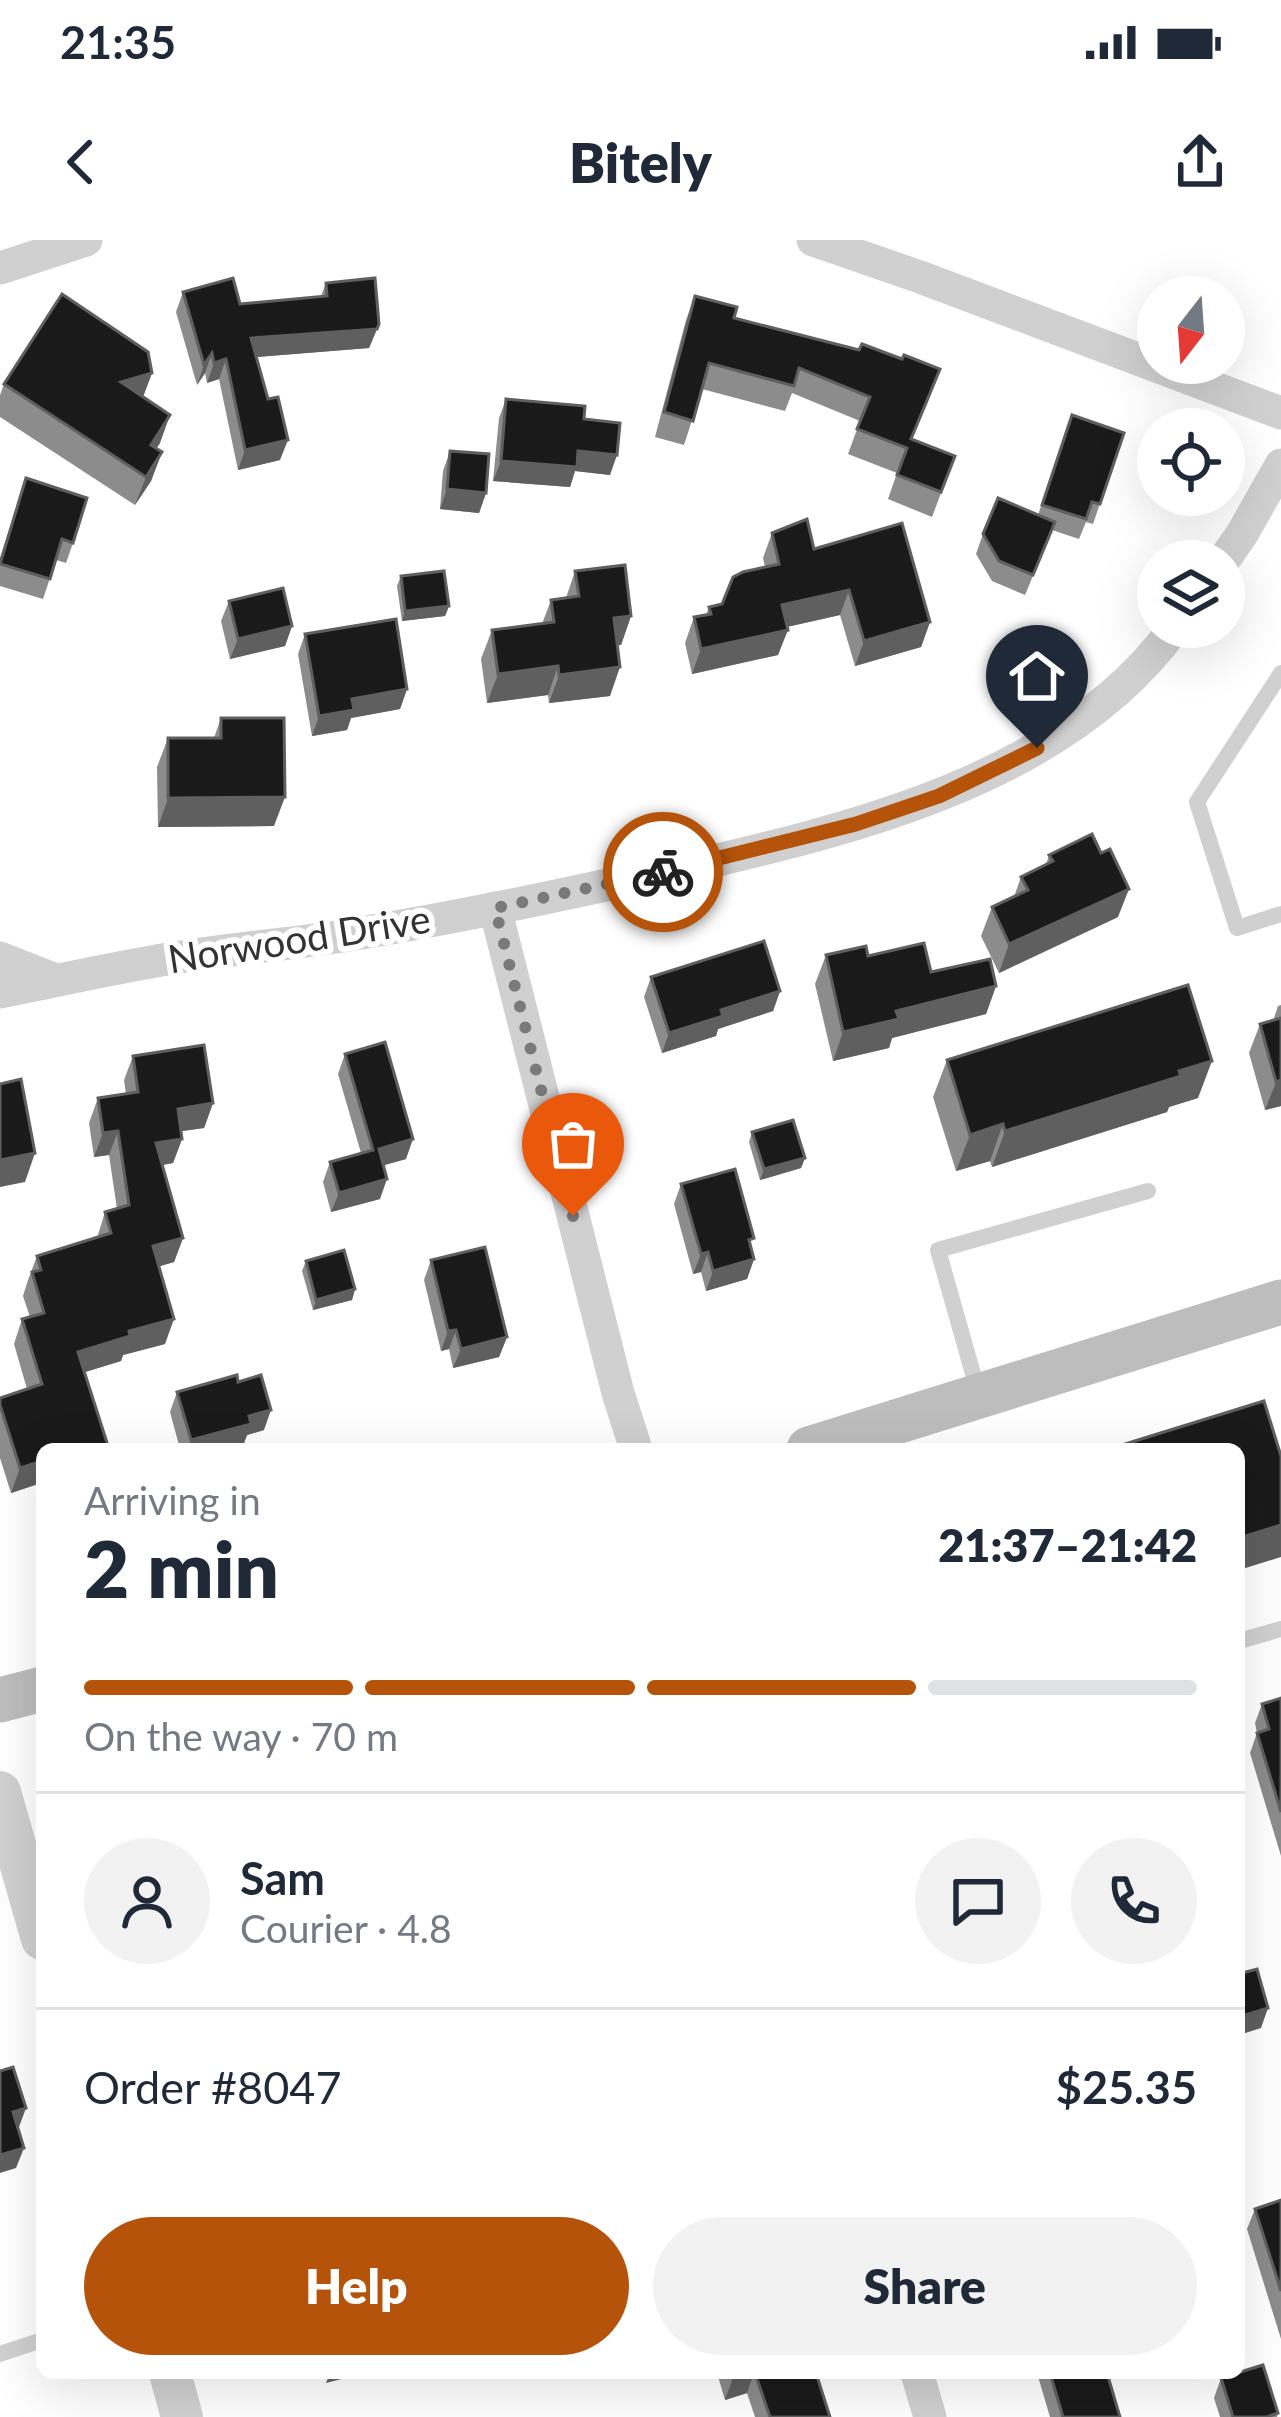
<!DOCTYPE html>
<html lang="en">
<head>
<meta charset="utf-8">
<style>
	:root { --surface:#fff; --page:#f2f2f3; --text:#1f2937; --muted:#747a83; --line:#e0e1e3; --accent:#b45309 }
	body { margin:0; font-family:Lato,sans-serif; background:var(--page); color:var(--text); height:100vh; display:flex; flex-direction:column; font-size:45px; white-space:nowrap }
	* { box-sizing:border-box; margin:0 }
	p { font-size:39px; color:var(--muted) }
	.icon { flex:none; width:66px; height:66px; fill:none; stroke:currentColor; stroke-width:2; stroke-linecap:round; stroke-linejoin:round }
	.map { position:relative; flex:1; overflow:hidden }
	.side { position:absolute; left:36px; top:1203px; width:1209px; height:936px; display:flex; flex-direction:column; background:var(--surface); border-radius:18px; box-shadow:0 12px 48px #0002 }
	.side>* { flex:none }
	.needle { width:78px; rotate:197deg }
	.tools { position:absolute; left:1137px; top:36px; display:grid; gap:24px }
	.tools a { display:grid; place-items:center; width:108px; height:108px; border-radius:50%; background:var(--surface); box-shadow:0 12px 48px #0002; font-size:60px }
	.pin { position:absolute; display:grid; place-items:center; width:102px; height:102px; color:#fff; margin:-123px -51px; border-radius:50% 50% 50% 0; rotate:-45deg; box-shadow:0 0 12px #0007 }
	.pin .icon { rotate:45deg }
	.courier { position:absolute; display:grid; place-items:center; width:120px; height:120px; margin:-60px; border:9px solid #b45309; border-radius:50%; background:#fff; color:#222; box-shadow:0 3px 15px #0007 }
	.headline em { font-style:normal; font-weight:800 }
	.headline div { display:flex; flex-direction:column-reverse }
	.headline { display:flex; align-items:center; justify-content:space-between; height:204px; padding:0 48px }
	h1 { font-size:78px; font-weight:800; line-height:90px }
	.bar { display:grid; grid-template-columns:repeat(4,1fr); gap:18px 12px; align-content:center; height:144px; padding:0 48px }
	.bar i { height:15px; border-radius:9px; background:var(--line) }
	.bar .current { background:var(--accent) }
	.bar p { grid-column:span 4 }
	.line { display:flex; align-items:center; gap:30px; padding:0 48px; border-top:3px solid var(--line) }
	.line div { flex:1 }
	.round { display:grid; place-items:center; flex:none; width:126px; height:126px; border-radius:63px; background:var(--page) }
	.primary-button { display:flex; gap:24px; margin-top:auto; padding:24px 48px }
	.primary-button a { flex:1; height:138px; border-radius:72px; background:var(--accent); color:#fff; font-size:48px; font-weight:800; line-height:138px; text-align:center }
	.primary-button a+a { background:var(--page); color:var(--text) }
	.status { display:flex; justify-content:space-between; align-items:center; height:84px; padding:0 60px; background:var(--surface); direction:ltr }
	.status svg { height:33px; fill:currentColor }
	header { display:flex; justify-content:space-between; align-items:center; height:156px; padding:0 48px; background:var(--surface); font-size:54px; font-weight:800 }
	.map>svg:first-child { display:block }
	.lines { fill:none; stroke-linecap:round; stroke-linejoin:round }
	.service { stroke:#d0d0d0; stroke-width:16 }
	.minor { stroke:#d0d0d0; stroke-width:33 }
	.tertiary { stroke:#d0d0d0; stroke-width:42 }
	.secondary { stroke:#bdbdbd; stroke-width:45 }
	.wall { fill:#8c8c8c }
	.shaded-wall { fill:#5f5f5f }
	.building { fill:#1a1a1a; stroke:#5f5f5f; stroke-width:3 }
	.done { stroke:#7a7a7a; stroke-width:12; stroke-dasharray:0 21.6 }
	.route { stroke:#b45309; stroke-width:15 }
	.labels { text-anchor:middle; stroke-width:12; stroke-linejoin:round; paint-order:stroke }
	.street-label { font-size:39px; fill:#333; stroke:#fff }
</style>
</head>
<body>
<div class="status"><b>21:35</b><svg viewBox="0 0 49 12"><path d="M0 12V9h3v3zM5 12V6h3v6zM10 12V3h3v9zM15 12V0h3v12zM26 1h20v11H26zM47 4h2v5h-2z"/></svg></div>
<header><svg class="icon" aria-label="back" viewBox="0 0 24 24"><path d="M15 5l-7 7 7 7"/></svg>Bitely<svg class="icon" aria-label="share" viewBox="0 0 24 24"><path d="M12 15V3M7 8l5-5 5 5M5 13v7h14v-7"/></svg></header>
<div class="map">
<svg width="1281" height="2177" viewBox="0 0 1281 2177">
	<rect width="100%" height="100%" fill="#fff"/>
	<g class="lines">
		<!-- service -->
		<g class="service">
			<path d="M1281 433 1197 562 1237 688 1281 674"/>
			<path d="M979 1155 938 1010 1148 951"/>
			<path d="M1239 1401 1281 1389"/>
			<path d="M0 2114 42 2100"/>
		</g>
		<!-- minor -->
		<g class="minor">
			<path d="M813 0 920 37 1281 173"/>
			<path d="M0 28 86 0"/>
			<path d="M1223 321 1242 294 1281 225"/>
			<path d="M495 668 618 1153 636 1209"/>
			<path d="M0 718 56 740"/>
			<path d="M0 752C62 740 125 725 187 716 232 709 278 705 323 699 442 681 562 655 680 629 852 589 1066 539 1175 387"/>
			<path d="M917 2133 930 2177"/>
		</g>
		<!-- tertiary -->
		<g class="tertiary">
			<path d="M0 1552 42 1699"/>
			<path d="M170 2133 182 2177"/>
		</g>
		<!-- secondary -->
		<g class="secondary">
			<path d="M809 1209 1281 1062"/>
			<path d="M0 1460 42 1449"/>
		</g>
	</g>
	<!-- wall -->
	<g class="wall">
		<path d="M326 43 379 84 369 108 256 117 280 220 238 230 219 139 207 143 205 133 197 145 176 72 183 52 240 64 321 56Z"/>
		<path d="M695 56 734 78 931 154 912 199 955 216 932 277 888 259 897 233 848 214 860 181 792 153 785 171 702 149 684 205 655 197 686 80Z"/>
		<path d="M152 133 143 157 160 203 156 208 162 212 151 241 135 265 0 177V155L4 144Z"/>
		<path d="M506 159 584 179 610 235 575 231 570 247 493 241 499 178Z"/>
		<path d="M1072 175 1124 193 1093 284 1086 282 1079 299 1052 290 1025 355 992 341 976 314 983 294 1038 275Z"/>
		<path d="M450 211 486 253 479 273 440 269 443 231Z"/>
		<path d="M26 238 73 303 66 323 56 320 43 359 0 346V318Z"/>
		<path d="M772 293 814 309 930 382 921 407 855 426 840 375 787 387 778 415 692 434 685 403 694 377 706 375 709 367 722 364 765 327 763 318Z"/>
		<path d="M575 331 631 376 621 405H617L610 456 549 463 548 455 487 463 481 419 492 390 542 384 551 360 566 358Z"/>
		<path d="M401 336 449 366 445 376 402 381 397 346Z"/>
		<path d="M229 361 292 386 285 406 230 419 221 381Z"/>
		<path d="M305 394 407 449 400 469 351 478 347 490 312 496 298 414Z"/>
		<path d="M221 478 274 586 158 587 157 527 168 498H214Z"/>
		<path d="M1101 613 1118 677 999 733 981 696 992 667 1014 657 1021 637 1046 625 1049 615Z"/>
		<path d="M826 715 868 716 931 732 996 746 986 774 892 798 889 808 833 821 815 744Z"/>
		<path d="M651 737 780 751 773 771 718 789 716 796 662 813 644 757Z"/>
		<path d="M1281 765V866L1265 870 1249 813 1260 784 1273 781 1278 766Z"/>
		<path d="M345 814 406 919 383 925 380 959 331 972 323 942 330 922 361 913 338 834Z"/>
		<path d="M133 816 213 863 204 888 181 891 182 899 173 923 162 925 183 998 174 1022 159 1026 165 1104 123 1115 121 1121 85 1132 42 1209V1256L38 1244 11 1253 0 1218V1158L27 1149 14 1104 22 1079 30 1077 23 1056 28 1040 37 1016 97 998 105 972 117 969 109 915 94 917 89 883 98 858 126 854 124 840Z"/>
		<path d="M947 820 1198 858 1169 867 1167 872 992 927 990 921 956 931 933 857Z"/>
		<path d="M752 892 805 918 801 928 760 940 749 902Z"/>
		<path d="M681 944 751 1007 754 1019 747 1039 706 1051 701 1032 693 1034 674 964Z"/>
		<path d="M431 1020 507 1097 499 1117 453 1128 449 1109 441 1111 424 1040Z"/>
		<path d="M306 1021 355 1049 352 1060 313 1070 302 1031Z"/>
		<path d="M238 1142 264 1190 247 1195 244 1203 223 1209H180L170 1172 177 1152Z"/>
		<path d="M1281 1458V1616L1250 1513 1257 1493 1255 1483 1262 1464Z"/>
		<path d="M1281 1960V2099L1247 1989 1255 1969Z"/>
		<path d="M717 2133H819L818 2137 830 2177H755L747 2153 725 2160Z"/>
		<path d="M1037 2133H1107L1120 2177H1050Z"/>
		<path d="M1221 2138 1278 2173 1277 2177H1220L1214 2158Z"/>
	</g>
	<!-- shaded-wall -->
	<g class="shaded-wall">
		<path d="M377 89 369 108 243 118 251 98Z"/>
		<path d="M212 113 205 133 197 145 204 125Z"/>
		<path d="M226 119 219 139 207 143 214 123Z"/>
		<path d="M152 133 141 162 121 142Z"/>
		<path d="M170 175 160 203 140 233 151 205Z"/>
		<path d="M288 200 280 220 238 230 245 210Z"/>
		<path d="M578 211 617 215 610 235 575 231 570 247 493 241 501 221Z"/>
		<path d="M162 212 151 241 135 265 146 237Z"/>
		<path d="M447 249 486 253 479 273 440 269Z"/>
		<path d="M849 350 840 375 773 390 782 365Z"/>
		<path d="M449 366 445 376 402 381 405 371Z"/>
		<path d="M631 376 621 405 603 407 614 378Z"/>
		<path d="M930 382 921 407 855 426 864 401Z"/>
		<path d="M292 386 285 406 230 419 238 399Z"/>
		<path d="M788 390 778 415 692 434 701 409Z"/>
		<path d="M558 426 548 455 487 463 498 434Z"/>
		<path d="M620 427 610 456 549 463 559 435Z"/>
		<path d="M407 449 400 469 351 478 347 490 312 496 319 476 352 459Z"/>
		<path d="M285 557 274 586 158 587 168 558Z"/>
		<path d="M1129 649 1118 677 999 733 1009 704Z"/>
		<path d="M996 746 986 774 892 798 889 808 833 821 843 792 896 771Z"/>
		<path d="M780 751 773 771 718 789 716 796 662 813 669 793 721 770Z"/>
		<path d="M1212 821 1198 858 1169 867 1167 872 992 927 1005 891Z"/>
		<path d="M1281 840V866L1265 870 1276 842Z"/>
		<path d="M213 863 204 888 169 893 178 869Z"/>
		<path d="M1003 884 990 921 956 931 970 895Z"/>
		<path d="M118 891 109 915 94 917 103 893Z"/>
		<path d="M182 899 173 923 147 928 156 903Z"/>
		<path d="M413 899 406 919 371 929 379 909Z"/>
		<path d="M35 913 25 942 0 947V920Z"/>
		<path d="M805 918 801 928 760 940 764 929Z"/>
		<path d="M387 939 380 959 331 972 339 953Z"/>
		<path d="M183 998 174 1022 144 1031 153 1006Z"/>
		<path d="M708 1012 701 1032 693 1034 701 1014Z"/>
		<path d="M754 1019 747 1039 706 1051 713 1031Z"/>
		<path d="M355 1049 352 1060 313 1070 316 1060Z"/>
		<path d="M174 1079 165 1104 123 1115 121 1121 69 1137 78 1112 129 1091Z"/>
		<path d="M456 1090 449 1109 441 1111 448 1091Z"/>
		<path d="M507 1097 499 1117 453 1128 461 1109Z"/>
		<path d="M271 1170 264 1190 247 1195 244 1203 223 1209H187L191 1200 249 1176Z"/>
		<path d="M42 1221V1234L38 1244 11 1253 20 1228Z"/>
		<path d="M1281 1285V1317L1239 1330V1298Z"/>
		<path d="M1268 1768 1261 1788 1239 1795V1777Z"/>
		<path d="M26 1868 19 1887 5 1892 13 1872Z"/>
		<path d="M24 1908 16 1928 0 1933V1915Z"/>
		<path d="M330 2133H364L326 2143Z"/>
		<path d="M750 2133H754L747 2153 725 2160 733 2138Z"/>
	</g>
	<!-- building -->
	<g class="building">
		<path d="M233 38 240 64 327 56 326 43 375 38 379 84 377 89 251 98 268 159 278 157 288 200 245 210 226 119 214 123 212 113 204 125 183 52Z"/>
		<path d="M62 54 148 112 152 133 121 142 170 175 151 205 162 212 146 237 4 144Z"/>
		<path d="M695 56 737 67 734 78 859 110 862 104 902 119 904 115 940 129 911 199 955 216 941 252 897 235 907 208 857 189 870 157 799 128 794 146 709 123 693 181 664 172Z"/>
		<path d="M506 159 585 166 584 179 620 183 617 215 578 211 577 227 501 221Z"/>
		<path d="M1072 175 1124 193 1100 264 1092 262 1086 279 1042 265Z"/>
		<path d="M450 211 489 214 486 253 447 249Z"/>
		<path d="M26 238 87 258 73 303 62 299 50 339 0 324Z"/>
		<path d="M998 258 1055 282 1033 335 999 321 983 294Z"/>
		<path d="M807 279 814 309 902 283 930 382 864 401 849 350 782 365 788 390 701 409 694 377 711 374 709 367 722 364 733 337 743 332 779 324 772 293Z"/>
		<path d="M625 325 631 376 614 378 620 427 559 435 558 426 498 434 492 390 554 382 551 360 579 356 575 331Z"/>
		<path d="M444 331 449 366 405 371 401 336Z"/>
		<path d="M283 348 292 386 238 399 229 361Z"/>
		<path d="M396 379 407 449 352 459 354 470 319 476 305 394Z"/>
		<path d="M221 478H284L285 557 168 558V498H221Z"/>
		<path d="M1092 594 1101 613 1110 609 1129 649 1009 704 992 667 1028 650 1021 637 1053 621 1049 615Z"/>
		<path d="M764 701 780 751 721 770 723 776 669 793 651 737Z"/>
		<path d="M924 703 931 732 990 719 996 746 896 771 899 779 843 792 826 715 866 706 868 716Z"/>
		<path d="M1188 745 1212 821 1179 831 1181 836 1005 891 1003 884 970 895 947 820Z"/>
		<path d="M1281 778V840L1276 842 1260 784Z"/>
		<path d="M385 802 413 899 379 909 387 939 339 953 330 922 373 910 345 814Z"/>
		<path d="M204 805 213 863 178 869 182 899 156 903 183 998 153 1006 174 1079 129 1091 130 1096 78 1112 109 1209H42V1221L20 1228 0 1165V1158L42 1144 22 1079 44 1073 32 1032 41 1030 37 1016 111 993 105 972 129 965 118 891 103 893 98 858 138 852 133 816Z"/>
		<path d="M21 839 35 913 0 920V844Z"/>
		<path d="M793 880 805 918 764 929 752 892Z"/>
		<path d="M735 929 754 998 749 1000 754 1019 713 1031 708 1012 701 1014 681 944Z"/>
		<path d="M485 1007 507 1097 461 1109 456 1090 448 1091 431 1020Z"/>
		<path d="M344 1010 355 1049 316 1060 306 1021Z"/>
		<path d="M237 1135 238 1142 261 1135 271 1170 249 1176 251 1184 191 1200 177 1152Z"/>
		<path d="M1264 1161 1281 1216V1285L1239 1298V1209H1109Z"/>
		<path d="M1281 1458V1572L1257 1493 1269 1489 1262 1464Z"/>
		<path d="M1257 1729 1268 1768 1239 1777V1734Z"/>
		<path d="M13 1827 26 1868 13 1872 24 1908 0 1915V1831Z"/>
		<path d="M1281 1960V2051L1255 1969Z"/>
		<path d="M1263 2125 1278 2173 1267 2177H1233L1221 2138Z"/>
		<path d="M731 2133H750L733 2138Z"/>
		<path d="M755 2133H816L830 2177H770Z"/>
		<path d="M1050 2133H1107L1120 2177H1063Z"/>
	</g>
	<g class="lines">
		<!-- done -->
		<path class="done" d="M573 976 495 668 663 632"/>
		<!-- route -->
		<path class="route" d="M663 632 856 584 939 556 1037 508"/>
	</g>
	<g class="labels">
		<!-- street labels -->
		<g class="street-label">
			<text transform="translate(299 699) rotate(-9)" y="14">Norwood Drive</text>
		</g>
	</g>
</svg>
<div class="tools">
<a><svg class="needle" viewBox="-14 -14 28 28"><path d="M0-13l5 13h-10z" fill="#e53935"/><path d="M0 13l5-13h-10z" fill="#747a83"/></svg></a>
<a><svg class="icon" aria-label="locate" viewBox="0 0 24 24"><circle cx="12" cy="12" r="6"/><path d="M12 2v4M12 18v4M2 12h4M18 12h4"/></svg></a>
<a><svg class="icon" aria-label="layers" viewBox="0 0 24 24"><path d="M12 4l9 5-9 5-9-5zM3 14l9 5 9-5"/></svg></a>
</div>
<div class="pin" style="left:573px;top:976px;background:#ea580c"><svg class="icon" aria-label="bag" viewBox="0 0 24 24"><path d="M5 8h14l-1 12H6zM9 8a3 3 0 0 1 6 0"/></svg></div>
<div class="pin" style="left:1037px;top:508px;background:#1f2937"><svg class="icon" aria-label="home" viewBox="0 0 24 24"><path d="M3 11l9-7 9 7M6 9v11h12V9"/></svg></div>
<div class="courier" style="left:663px;top:632px"><svg class="icon" aria-label="bike" viewBox="0 0 24 24"><circle cx="6" cy="16" r="4"/><circle cx="18" cy="16" r="4"/><path d="M6 16l4-8h5l3 8M10 8l3 8H6M13 5h3"/></svg></div>
<section class="side">
<div class="headline"><div><h1>2 min</h1><p>Arriving in</p></div><em>21:37–21:42</em></div>
<div class="bar"><i class="current"></i><i class="current"></i><i class="current"></i><i></i><p>On the way · 70 m</p></div>
<div class="line" style="height:216px"><a class="round"><svg class="icon" aria-label="person" viewBox="0 0 24 24"><circle cx="12" cy="8" r="4"/><path d="M4 21q1-7 8-7t8 7"/></svg></a><div><b>Sam</b><p>Courier · 4.8</p></div><a class="round"><svg class="icon" aria-label="chat" viewBox="0 0 24 24"><path d="M4 5h16v11H9l-5 4z"/></svg></a><a class="round"><svg class="icon" aria-label="phone" viewBox="0 0 24 24"><path d="M5 4h4l2 5-3 2q2 4 5 5l2-3 5 2v4C11 20 4 13 5 4z"/></svg></a></div>
<div class="line" style="height:156px"><div>Order #8047</div><b>$25.35</b></div>
<div class="primary-button"><a>Help</a><a>Share</a></div>
</section>
</div>
</body>
</html>
